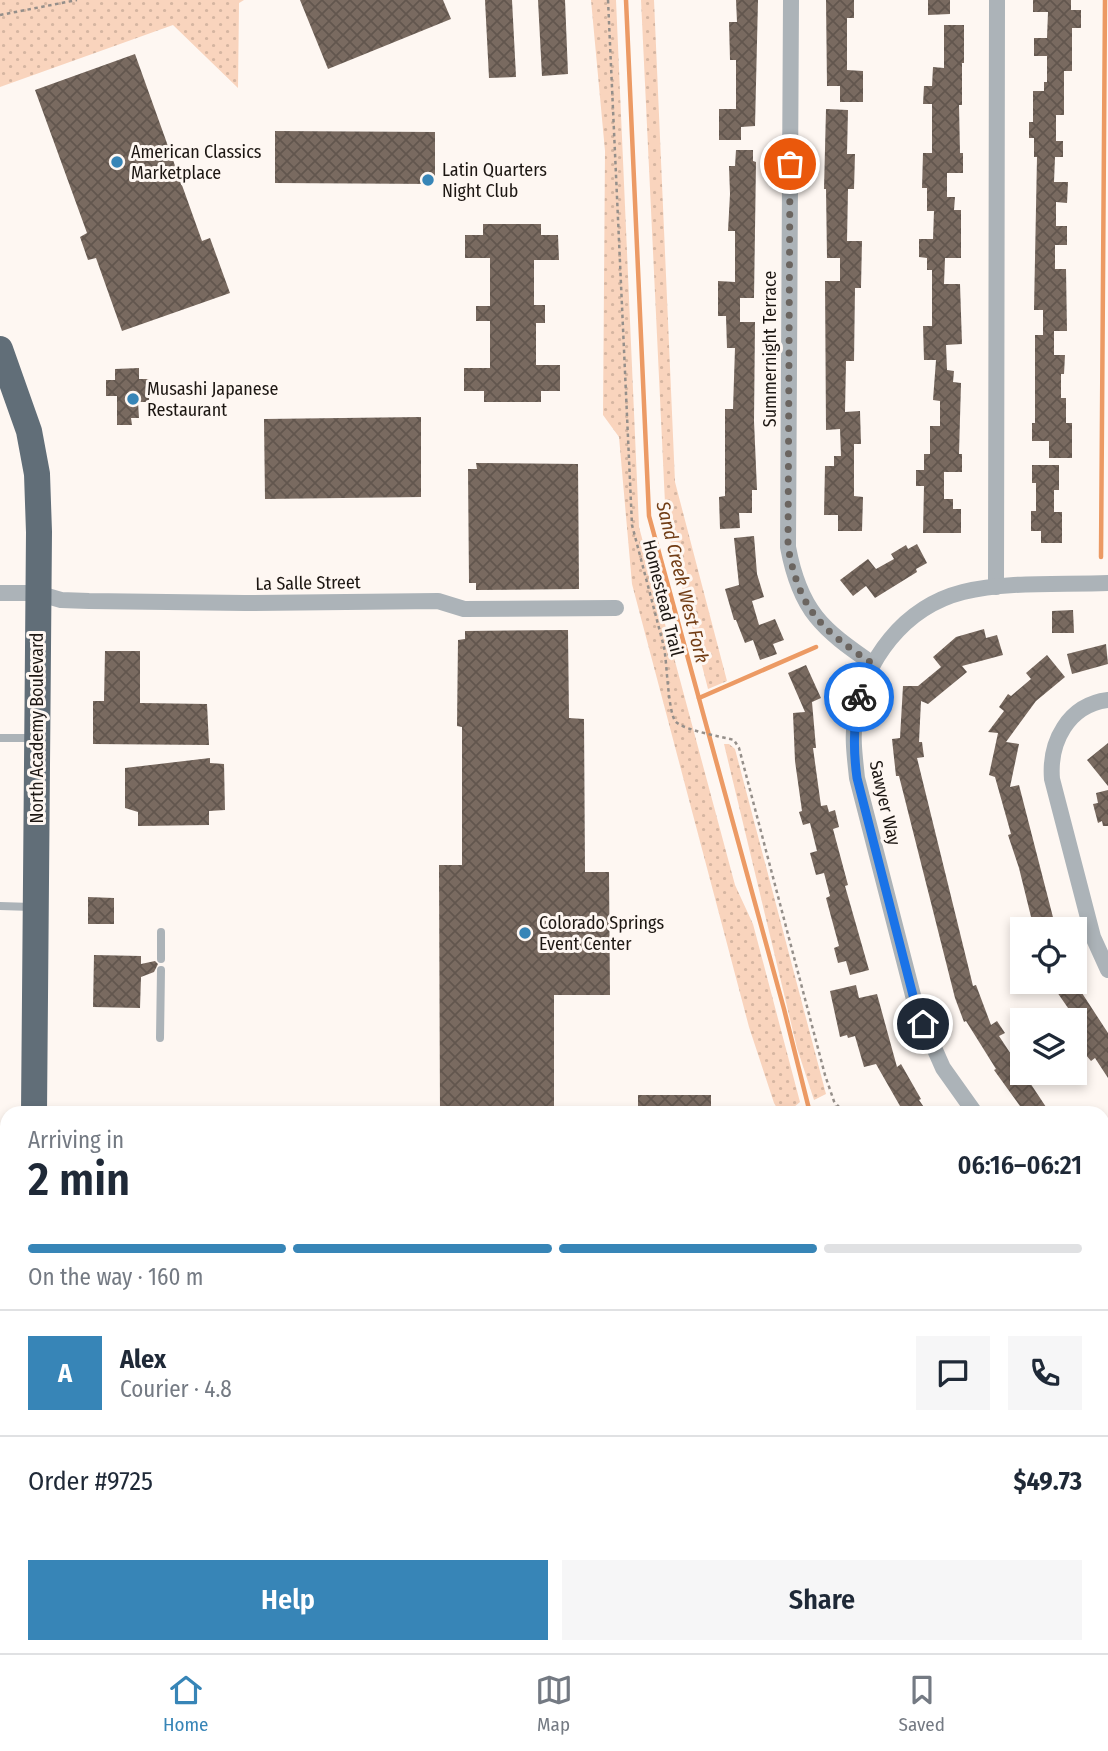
<!DOCTYPE html>
<html lang="en">
<head>
<meta charset="utf-8">
<style>
	:root { --surface:#fff; --page:#f6f6f7; --text:#1f2937; --muted:#747a83; --line:#e0e1e3; --accent:#3785b7 }
	body { margin:0; font-family:"Fira Sans Condensed",sans-serif; background:var(--page); color:var(--text); height:100vh; display:flex; flex-direction:column; font-size:26px; white-space:nowrap }
	* { box-sizing:border-box; margin:0 }
	p { font-size:23px; color:var(--muted) }
	.icon { flex:none; width:38px; height:38px; fill:none; stroke:currentColor; stroke-width:2; stroke-linecap:round; stroke-linejoin:round }
	.map { position:relative; flex:1; overflow:hidden }
	.details { position:absolute; left:0px; top:1106px; width:1110px; height:548px; display:flex; flex-direction:column; background:var(--surface); border-radius:21px 21px 0 0; box-shadow:0 4px 10px #0003 }
	.details>* { flex:none }
	.controls { position:absolute; left:1010px; top:917px; display:grid; gap:14px }
	.controls a { display:grid; place-items:center; width:77px; height:77px; border-radius:0px; background:var(--surface); box-shadow:0 4px 10px #0003; font-size:35px }
	.pin { position:absolute; display:grid; place-items:center; width:60px; height:60px; color:#fff; margin:-30px; border:4px solid #fff; border-radius:50%; box-shadow:0 2px 7px #0007 }
	.courier { position:absolute; display:grid; place-items:center; width:70px; height:70px; margin:-35px; border:5px solid #1a73e8; border-radius:50%; background:#fff; color:#222; box-shadow:0 2px 9px #0007 }
	.headline em { font-style:normal; font-weight:600 }
	.headline div { display:flex; flex-direction:column-reverse }
	.headline { display:flex; align-items:center; justify-content:space-between; height:119px; padding:0 28px }
	h1 { font-size:46px; font-weight:600; line-height:52px }
	.bar { display:grid; grid-template-columns:repeat(4,1fr); gap:10px 7px; align-content:center; height:84px; padding:0 28px }
	.bar i { height:9px; border-radius:5px; background:var(--line) }
	.bar .selected { background:var(--accent) }
	.bar p { grid-column:span 4 }
	.line { display:flex; align-items:center; gap:18px; padding:0 28px; border-top:2px solid var(--line) }
	.line div { flex:1 }
	.round { display:grid; place-items:center; flex:none; width:74px; height:74px; border-radius:0px; background:var(--page) }
	.button { display:flex; gap:14px; margin-top:auto; padding:14px 28px }
	.button a { flex:1; height:80px; border-radius:0px; background:var(--accent); color:#fff; font-size:28px; font-weight:600; line-height:80px; text-align:center }
	.button a+a { background:var(--page); color:var(--text) }
	.dock { display:flex; justify-content:space-around; align-items:center; height:98px; border-top:2px solid var(--line); background:var(--surface); font-size:19px; color:var(--muted) }
	.dock a { display:grid; justify-items:center; gap:4px }
	.dock .selected { color:var(--accent) }
	.map>svg:first-child { display:block }
	.grass { fill:url(#grass-dots) }
	.lines { fill:none; stroke-linecap:round; stroke-linejoin:round }
	.stream { stroke:#ec9a64; stroke-width:4.5 }
	.building { fill:url(#building-cross-hatch) }
	.path { stroke:#958f8a; stroke-width:2.5; stroke-dasharray:3.5 3.5; stroke-linecap:butt }
	.service { stroke:#acb3b8; stroke-width:8 }
	.minor { stroke:#acb3b8; stroke-width:16 }
	.secondary { stroke:#879199; stroke-width:21 }
	.trunk { stroke:#616e78; stroke-width:26 }
	.done { stroke:#6b6560; stroke-width:7; stroke-dasharray:0 12.6 }
	.route { stroke:#1a73e8; stroke-width:9 }
	.poi-dot { fill:#3785b7; stroke:#fef7f2; stroke-width:2.5 }
	.labels { text-anchor:middle; stroke-width:6; stroke-linejoin:round; paint-order:stroke }
	.poi-label { font-size:18px; fill:#1c1612; stroke:#fef7f2; text-anchor:start }
	.street-label { font-size:18px; fill:#1c1612; stroke:#fef7f2 }
	.water-label { font-size:19px; font-style:italic; fill:#713c14; stroke:#fef7f2 }
</style>
</head>
<body>
<div class="map">
<svg width="1108" height="1653" viewBox="0 0 1108 1653">
	<defs>
		<pattern id="grass-dots" width="8" height="8" patternUnits="userSpaceOnUse" patternTransform="scale(1.75)"><rect width="8" height="8" fill="#f9d4bd"/><path d="M2 2h.1M6 6h.1" fill="none" stroke="#d5b5a1" stroke-width="1.8" stroke-linecap="round"/></pattern>
		<pattern id="building-cross-hatch" width="8" height="8" patternUnits="userSpaceOnUse" patternTransform="scale(1.75)"><rect width="8" height="8" fill="#796a60"/><path d="M0 0l8 8M0 8l8-8" fill="none" stroke="#62564e"/></pattern>
	</defs>
	<rect width="100%" height="100%" fill="#fef7f2"/>
	<!-- grass -->
	<g class="grass">
		<path d="M0 0H244L239 3 238 88 173 25 0 87Z"/>
		<path d="M591 0H616L639 527 735 885 753 924 800 1102 787 1113H780L774 1103 749 1027 632 584 619 437 603 415 605 151Z"/>
		<path d="M641 0H654L675 482 727 681 708 689 666 524Z"/>
		<path d="M724 744H729L735 749 826 1094 814 1100 797 1048Z"/>
	</g>
	<g class="lines">
		<!-- stream -->
		<g class="stream">
			<path d="M626 0 649 516 784 1009 810 1113"/>
			<path d="M1101 557 1105 0"/>
			<path d="M699 698 816 647"/>
			<path d="M1101 1647 1107 1653"/>
		</g>
	</g>
	<!-- building -->
	<g class="building">
		<path d="M300 0H443L451 19 328 69Z"/>
		<path d="M485 0H512L516 77 489 78Z"/>
		<path d="M538 0H565L568 74 542 76Z"/>
		<path d="M736 0H758L755 126 741 127V140H719V109H736V60H730L729 22H737Z"/>
		<path d="M826 0H854V18H847V70L863 71V102H840V86H827Z"/>
		<path d="M928 0H950V14L928 15Z"/>
		<path d="M1033 0H1071V10H1081V28H1072V71H1064V115H1056V141H1063V157H1055L1054 182H1068L1067 203 1056 202V226H1067V245H1055V269H1066L1067 331H1054V355H1065L1064 374H1061V398H1066V423H1072V458H1049V441H1032V423H1035V335H1043V310H1034L1037 157H1034V138H1029V122H1033V91H1044V82H1047V56H1034V38H1047L1048 12H1033Z"/>
		<path d="M944 25H964V63H962V105H959L960 153H963V173H947V197H955L954 210H961V258H945L944 284H960L962 344 946 345 947 370 954 371 953 382 961 383 959 454H962V472H944V499H953V509H961V533H923L924 486H916V470H924V454H930V426H940V401L933 400 936 360H924L923 326H932V270H927V258L919 257V239H933L934 211H927V188H922L923 153H932V104H923L924 86H932L933 67 944 68Z"/>
		<path d="M135 54 202 241 210 238 230 293 122 331 96 258 88 260 80 237 87 233 35 90Z"/>
		<path d="M826 109 848 110 847 154H855L854 189H848L847 241H862L861 288H855L854 361H846L845 412 860 411 861 444H854V496L863 497 862 531H838V515H824L825 466H834V456H841L840 429 826 430 825 281H840V258H827L826 189H824Z"/>
		<path d="M275 131 435 132V184L275 183Z"/>
		<path d="M736 150H753V161L756 162 754 298H740V322H755L754 421 757 490H752V513H739L740 528 720 529 719 497 725 496V409H733L735 348H727L726 316H718V281L735 282V231H728L730 194 729 166H735Z"/>
		<path d="M483 224H541V235H558L559 260H534V305H545V323H536V365H560V391H541V402H484V391H464V368H490V321H476V306H490V258H465V235H483Z"/>
		<path d="M139 368V379H149V402H138L139 418H131L132 425H117V396H106V380H115V369Z"/>
		<path d="M421 417V497L265 499 264 419Z"/>
		<path d="M476 463 578 464 579 589 476 590V583H469L468 469H477Z"/>
		<path d="M1032 465H1059V490H1054V512H1062V543H1041V531H1031V511H1036V483H1032Z"/>
		<path d="M754 536 757 574 764 597 752 601 759 625 775 619 784 640 773 644 777 654 760 660 753 640 745 643 736 620H734L725 589 739 585 734 538Z"/>
		<path d="M917 544 927 563 916 569 917 572 875 598 866 586 853 596 840 580 868 559 876 569 894 559 891 554 906 545 908 549Z"/>
		<path d="M1073 610 1074 633H1052V611Z"/>
		<path d="M984 629 986 638 997 635 1003 655 962 666 967 672 928 704 921 701 919 742H922L924 757 917 758 973 986 976 985 991 1025 997 1021 1005 1033 999 1036 1050 1113H1025L994 1070 996 1069 966 1021 964 1022 955 998 899 776H896L892 739 900 738 903 686H918L941 667 933 657 956 637Z"/>
		<path d="M568 630 569 718 584 719 585 872H609L610 995H554V1113H440L439 865H462V727L457 726 458 640 465 639V631Z"/>
		<path d="M1106 644 1108 664 1072 674 1067 654Z"/>
		<path d="M105 651H140V703L207 704 209 745 93 744V701H104Z"/>
		<path d="M1047 655 1065 677 1036 701 1006 742 1019 744 1010 787 1019 785 1056 929H1034L1019 868 1008 835 1011 834 995 777 989 775 998 733 988 732 1004 711 999 707 1008 694 1011 696 1031 679 1026 673Z"/>
		<path d="M806 665 821 698 812 702 816 748H813L821 806 827 805 829 812 835 810 839 827 833 829 848 885 845 886 869 970 850 975 846 961 838 963 834 948 839 946 826 898 830 896 824 873 816 875 810 853 817 851 810 823 803 825 799 812 802 811 795 761 793 713 805 712 788 673Z"/>
		<path d="M1108 743V786L1087 760Z"/>
		<path d="M210 758V763L224 764 225 810 209 811V825L138 826V812L125 808V768Z"/>
		<path d="M1108 790V826H1103L1102 821 1098 823 1093 804 1098 803 1096 793Z"/>
		<path d="M88 897 114 898V924H88Z"/>
		<path d="M94 955 141 956V964L155 961 158 964 154 972 141 977 140 1008 93 1007Z"/>
		<path d="M1050 982H1072L1076 992 1080 990 1108 1033V1078L1095 1058 1091 1061 1074 1041V1038L1084 1031Z"/>
		<path d="M856 985 859 998 877 994 897 1067 901 1064 921 1099 919 1100 928 1113H904L876 1064 864 1067 855 1036 848 1038 847 1035 840 1037 830 991Z"/>
		<rect x="638" y="1095" width="73" height="18"/>
	</g>
	<g class="lines">
		<!-- path -->
		<g class="path">
			<path d="M608 0 632 525 664 647C667 662 668 714 676 722 687 731 719 736 734 740L739 748 825 1075 838 1113"/>
			<path d="M0 15 77 0"/>
			<path d="M837 1105 845 1113"/>
			<path d="M1102 1594 1108 1601"/>
		</g>
		<!-- service -->
		<g class="service">
			<path d="M0 738H32"/>
			<path d="M0 906 32 907"/>
			<path d="M161 959V932"/>
			<path d="M160 1038 161 970"/>
		</g>
		<!-- minor -->
		<g class="minor">
			<path d="M791 0 788 547C800 611 822 629 873 664"/>
			<path d="M996 587 997 0"/>
			<path d="M0 593H37L61 600 89 601 245 603 438 601 464 609 616 608"/>
			<path d="M1108 700C1068 705 1049 742 1052 779L1093 937 1108 970"/>
			<path d="M975 1113 943 1068 916 1007 857 778C855 758 852 739 855 719 864 660 904 607 963 592 1008 581 1062 585 1108 583"/>
			<path d="M741 1647V1653"/>
		</g>
		<!-- secondary -->
		<g class="secondary">
			<path d="M0 1283H7"/>
			<path d="M1102 1288H1108"/>
		</g>
		<!-- trunk -->
		<g class="trunk">
			<path d="M0 349 29 431 37 474 39 532 34 1113"/>
			<path d="M0 1604 7 1581"/>
		</g>
	</g>
	<g class="lines">
		<!-- done -->
		<path class="done" d="M790 164 788 547C800 611 821 629 873 664L859 697"/>
		<!-- route -->
		<path class="route" d="M859 697C853 725 853 749 857 778L916 1007 923 1024"/>
	</g>
	<!-- markers -->
	<g class="poi-dot">
		<circle cx="117" cy="162" r="7"/>
		<circle cx="428" cy="180" r="7"/>
		<circle cx="133" cy="399" r="7"/>
		<circle cx="525" cy="933" r="7"/>
	</g>
	<g class="labels">
		<!-- poi labels -->
		<g class="poi-label">
			<text x="131" y="158">American Classics<tspan x="131" dy="21">Marketplace</tspan></text>
			<text x="442" y="176">Latin Quarters<tspan x="442" dy="21">Night Club</tspan></text>
			<text x="147" y="395">Musashi Japanese<tspan x="147" dy="21">Restaurant</tspan></text>
			<text x="539" y="929">Colorado Springs<tspan x="539" dy="21">Event Center</tspan></text>
		</g>
		<!-- street labels -->
		<g class="street-label">
			<text transform="translate(770 349) rotate(-90)" y="6">Summernight Terrace</text>
			<text transform="translate(308 583) rotate(-1)" y="6">La Salle Street</text>
			<text transform="translate(663 598) rotate(76)" y="6">Homestead Trail</text>
			<text transform="translate(37 728) rotate(-90)" y="6">North Academy Boulevard</text>
			<text transform="translate(885 803) rotate(77)" y="6">Sawyer Way</text>
		</g>
		<!-- water labels -->
		<g class="water-label">
			<text transform="translate(683 582) rotate(76)" y="7">Sand Creek West Fork</text>
		</g>
	</g>
</svg>
<div class="controls">
<a><svg class="icon" aria-label="locate" viewBox="0 0 24 24"><circle cx="12" cy="12" r="6"/><path d="M12 2v4M12 18v4M2 12h4M18 12h4"/></svg></a>
<a><svg class="icon" aria-label="layers" viewBox="0 0 24 24"><path d="M12 4l9 5-9 5-9-5zM3 14l9 5 9-5"/></svg></a>
</div>
<div class="pin" style="left:790px;top:164px;background:#ea580c"><svg class="icon" aria-label="bag" viewBox="0 0 24 24"><path d="M5 8h14l-1 12H6zM9 8a3 3 0 0 1 6 0"/></svg></div>
<div class="pin" style="left:923px;top:1024px;background:#1f2937"><svg class="icon" aria-label="home" viewBox="0 0 24 24"><path d="M3 11l9-7 9 7M6 9v11h12V9"/></svg></div>
<div class="courier" style="left:859px;top:697px"><svg class="icon" aria-label="bike" viewBox="0 0 24 24"><circle cx="6" cy="16" r="4"/><circle cx="18" cy="16" r="4"/><path d="M6 16l4-8h5l3 8M10 8l3 8H6M13 5h3"/></svg></div>
<section class="details">
<div class="headline"><div><h1>2 min</h1><p>Arriving in</p></div><em>06:16–06:21</em></div>
<div class="bar"><i class="selected"></i><i class="selected"></i><i class="selected"></i><i></i><p>On the way · 160 m</p></div>
<div class="line" style="height:126px"><b class="round" style="background:var(--accent);color:#fff">A</b><div><b>Alex</b><p>Courier · 4.8</p></div><a class="round"><svg class="icon" aria-label="chat" viewBox="0 0 24 24"><path d="M4 5h16v11H9l-5 4z"/></svg></a><a class="round"><svg class="icon" aria-label="phone" viewBox="0 0 24 24"><path d="M5 4h4l2 5-3 2q2 4 5 5l2-3 5 2v4C11 20 4 13 5 4z"/></svg></a></div>
<div class="line" style="height:91px"><div>Order #9725</div><b>$49.73</b></div>
<div class="button"><a>Help</a><a>Share</a></div>
</section>
</div>
<nav class="dock">
<a class="selected"><svg class="icon" aria-label="home" viewBox="0 0 24 24"><path d="M3 11l9-7 9 7M6 9v11h12V9"/></svg>Home</a>
<a><svg class="icon" aria-label="map" viewBox="0 0 24 24"><path d="M3 6l6-2 6 2 6-2v14l-6 2-6-2-6 2zM9 4v14M15 6v14"/></svg>Map</a>
<a><svg class="icon" aria-label="saved" viewBox="0 0 24 24"><path d="M7 4h10v16l-5-4-5 4z"/></svg>Saved</a>
</nav>
</body>
</html>
